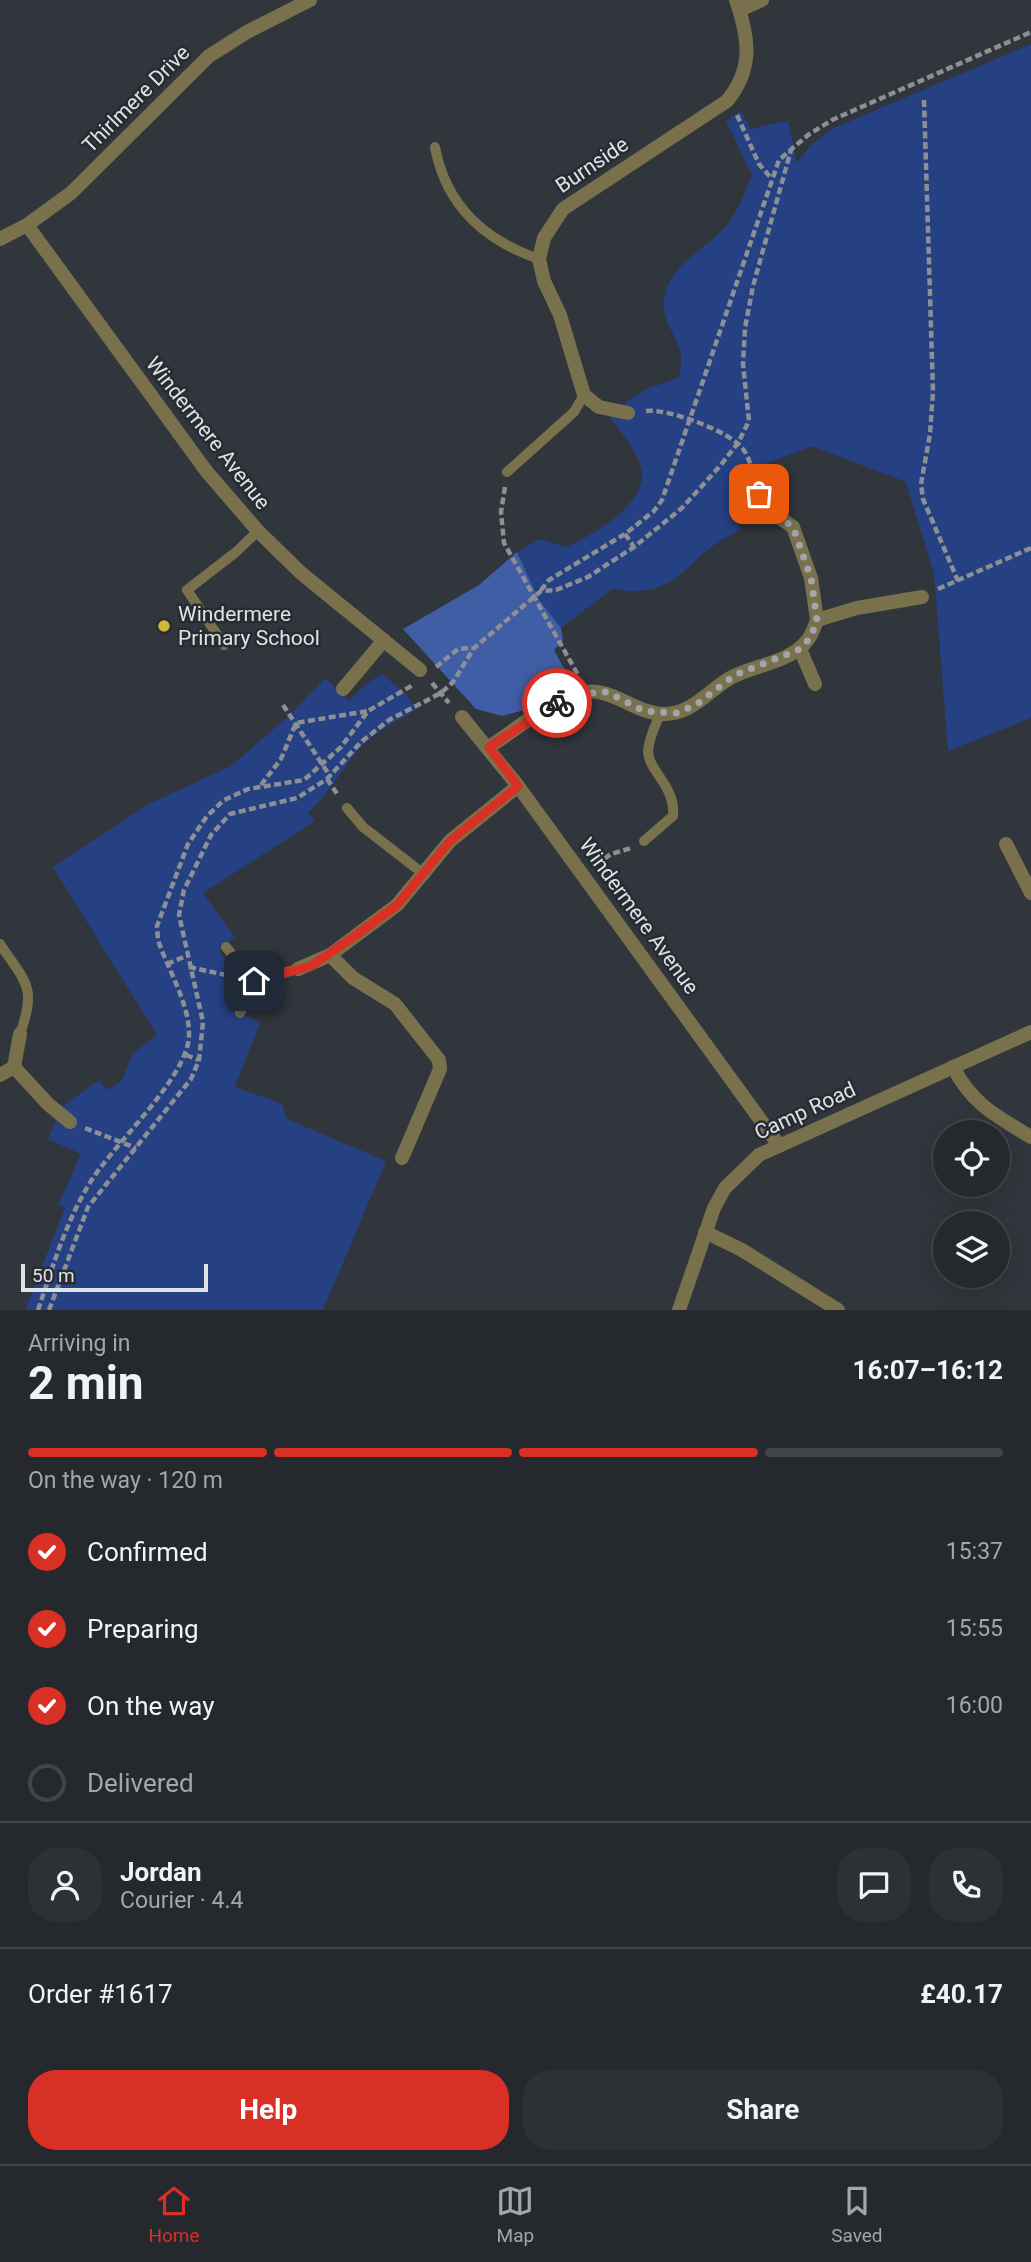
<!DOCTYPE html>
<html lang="en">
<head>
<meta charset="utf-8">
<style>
	:root { --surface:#25282d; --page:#2d3035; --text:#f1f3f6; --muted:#a3a6aa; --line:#424449; --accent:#d93025 }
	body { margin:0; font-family:Roboto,sans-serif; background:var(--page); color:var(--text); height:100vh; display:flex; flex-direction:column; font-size:26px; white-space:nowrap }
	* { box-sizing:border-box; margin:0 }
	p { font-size:23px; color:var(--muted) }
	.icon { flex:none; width:38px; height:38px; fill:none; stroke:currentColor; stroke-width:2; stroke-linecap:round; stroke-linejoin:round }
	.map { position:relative; height:1310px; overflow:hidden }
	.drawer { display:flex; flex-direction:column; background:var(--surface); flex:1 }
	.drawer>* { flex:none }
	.tools { position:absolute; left:933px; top:1120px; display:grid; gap:14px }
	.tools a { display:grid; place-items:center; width:77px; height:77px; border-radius:50%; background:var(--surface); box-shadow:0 7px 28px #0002,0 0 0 2px var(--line); font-size:35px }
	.scale { position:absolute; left:21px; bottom:18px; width:187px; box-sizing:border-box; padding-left:7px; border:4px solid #dfe2e7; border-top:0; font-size:19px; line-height:24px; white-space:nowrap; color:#dfe2e7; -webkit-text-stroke:5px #272b32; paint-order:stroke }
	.pin { position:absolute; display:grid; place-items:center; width:60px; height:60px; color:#fff; margin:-30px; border-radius:14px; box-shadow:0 4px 10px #0006 }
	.courier { position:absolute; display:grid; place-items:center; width:70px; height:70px; margin:-35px; border:5px solid #d93025; border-radius:50%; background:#fff; color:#222; box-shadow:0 2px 9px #0007 }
	.overview em { font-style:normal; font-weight:700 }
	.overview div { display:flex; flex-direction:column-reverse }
	.overview { display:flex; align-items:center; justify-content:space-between; height:119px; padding:0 28px }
	h1 { font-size:46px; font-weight:700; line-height:52px }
	.bar { display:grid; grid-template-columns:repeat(4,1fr); gap:10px 7px; align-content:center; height:84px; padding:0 28px }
	.bar i { height:9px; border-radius:5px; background:var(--line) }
	.bar .current { background:var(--accent) }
	.bar p { grid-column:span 4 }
	.line { display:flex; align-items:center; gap:18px; padding:0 28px; border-top:2px solid var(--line) }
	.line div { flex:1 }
	.round { display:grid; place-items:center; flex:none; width:74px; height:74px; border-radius:28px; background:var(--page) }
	ol { padding:0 28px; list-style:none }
	li { display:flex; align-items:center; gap:21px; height:77px }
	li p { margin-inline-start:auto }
	li .icon { padding:7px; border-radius:50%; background:var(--accent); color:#fff; stroke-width:4 }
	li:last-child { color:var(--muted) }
	li i { width:38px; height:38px; border:4px solid var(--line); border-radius:50% }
	.primary-button { display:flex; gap:14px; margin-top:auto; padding:14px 28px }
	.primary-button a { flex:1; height:80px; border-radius:28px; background:var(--accent); color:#fff; font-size:28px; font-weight:700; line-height:80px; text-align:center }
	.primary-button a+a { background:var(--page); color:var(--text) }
	.tab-bar { display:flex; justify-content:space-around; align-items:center; height:98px; border-top:2px solid var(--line); background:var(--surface); font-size:19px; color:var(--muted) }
	.tab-bar a { display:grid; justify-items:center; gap:4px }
	.tab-bar .current { color:var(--accent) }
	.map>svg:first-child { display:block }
	.green { fill:#254184 }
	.forest { fill:#3f5ea6 }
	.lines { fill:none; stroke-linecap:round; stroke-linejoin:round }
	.path { stroke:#8c9095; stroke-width:4.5; stroke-dasharray:7 3.5; stroke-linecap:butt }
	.service { stroke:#79714c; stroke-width:10 }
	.minor { stroke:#79714c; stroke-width:14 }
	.tertiary { stroke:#79714c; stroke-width:14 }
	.done { stroke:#a2a5ab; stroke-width:7; stroke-dasharray:0 12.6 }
	.route { stroke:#d93025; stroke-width:9 }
	.poi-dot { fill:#d1b736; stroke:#272b32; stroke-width:2.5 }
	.labels { text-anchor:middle; stroke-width:5; stroke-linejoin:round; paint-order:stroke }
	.street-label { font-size:21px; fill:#dfe2e7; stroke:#272b32 }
	.poi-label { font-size:21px; fill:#dfe2e7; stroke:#272b32; text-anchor:start }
</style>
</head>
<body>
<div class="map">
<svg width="1031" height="1310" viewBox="0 0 1031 1310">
	<rect width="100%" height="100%" fill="#31353c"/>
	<!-- green -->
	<g class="green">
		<path d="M1031 44V718L948 751 934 574 906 482 812 446 765 464 771 495 734 508 741 530C681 555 686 601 612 589L561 628 539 600 517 552 540 539 567 547C592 535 654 501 640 464 634 447 618 429 608 414L646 389 678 378C692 339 655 329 666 291 675 262 709 247 728 224 739 209 745 192 752 175L726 121 741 111 750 129 788 121 797 163 810 146 834 128Z"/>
		<path d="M382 674 405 693 417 709C401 719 381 728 367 741 344 763 332 791 308 813L315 821 203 893 235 937 219 951 235 972 240 987 231 1009 260 1022 235 1087 282 1104 287 1119 386 1161 323 1310H25L65 1208 58 1205 81 1154 48 1139 63 1106 99 1080 105 1088 111 1089 122 1080 133 1053 157 1035 53 867 147 805 231 766 292 713 325 678 349 701 366 684Z"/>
	</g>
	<!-- forest -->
	<path class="forest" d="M517 552 539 600 561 628 563 641 554 650 567 674 539 706 502 716 476 709 403 629 479 585Z"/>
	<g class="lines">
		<!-- path -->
		<g class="path">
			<path d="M924 100 933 392 930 434 921 484 923 499 958 581"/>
			<path d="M737 115 759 164 771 178"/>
			<path d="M646 411C667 408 729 431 742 448 749 455 751 469 755 478"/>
			<path d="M505 487 501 512 504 543 578 675"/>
			<path d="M625 534 634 547"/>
			<path d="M938 589 1031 548"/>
			<path d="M541 590 549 580 625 534 654 511 662 500 779 160 808 135 832 120 1031 32"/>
			<path d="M436 667 458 649 473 648"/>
			<path d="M432 683 449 703"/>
			<path d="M283 705 330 776"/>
			<path d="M327 779 338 795"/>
			<path d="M261 785 281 759 296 723 368 711"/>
			<path d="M596 865 611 854 631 848"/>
			<path d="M167 964 186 956"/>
			<path d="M189 967 226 975"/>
			<path d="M186 1055 199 1060"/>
			<path d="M85 1128 136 1148"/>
			<path d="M38 1310C53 1266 66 1221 91 1181 115 1143 187 1078 189 1036 190 1004 168 970 158 940L157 926 188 844 207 816 224 800 248 789 304 780 341 747 368 711 413 685"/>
			<path d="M49 1310 88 1207 191 1079 199 1060 203 1022 179 915 184 890 211 835 230 814 297 798 327 779 361 742 389 720 441 693 453 682 474 648 541 591 556 590 588 577 634 547 682 508 720 466 738 443 749 421 743 364 745 328 753 286 791 150"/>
		</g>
		<!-- service -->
		<g class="service">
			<path d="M435 147C446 206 484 240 539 259"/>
			<path d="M507 472 574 412 584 395"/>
			<path d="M224 645 187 590 236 552 258 531"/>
			<path d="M347 808 363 827 425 875"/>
			<path d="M644 841 673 816C676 786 648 771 648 751 649 738 655 726 660 714"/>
			<path d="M0 944C26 983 37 987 20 1034"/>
			<path d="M226 947 254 981 240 1013"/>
			<path d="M254 981 298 969"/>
		</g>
		<!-- minor -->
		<g class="minor">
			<path d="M740 10 762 0"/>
			<path d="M27 225 207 472 258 531 301 573 420 670"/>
			<path d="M0 239 27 225 71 193 209 56 247 32 310 0"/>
			<path d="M628 413 599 407 584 395 560 315 544 281 539 259 544 238 563 209 727 101C754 68 749 38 736 0"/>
			<path d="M759 494 773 513 793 527 811 578 817 620"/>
			<path d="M800 649 815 684"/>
			<path d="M343 689 384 640"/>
			<path d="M462 717 518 786 778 1144"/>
			<path d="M489 747C516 730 546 703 576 694 611 683 631 713 663 714 692 715 708 690 732 677 753 666 783 663 801 647 810 640 813 631 817 620L857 608 922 597"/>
			<path d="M1006 844 1031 893"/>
			<path d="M330 955 353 978 395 1004 439 1060 440 1069 402 1158"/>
			<path d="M298 969 330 955 397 905 450 841 518 786"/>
			<path d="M14 1067 48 1104 70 1122"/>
			<path d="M953 1067C973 1105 996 1116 1031 1137"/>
			<path d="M0 1075 14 1067 20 1034"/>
			<path d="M705 1232 742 1250 838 1310"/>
		</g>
		<!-- tertiary -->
		<path class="tertiary" d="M679 1310 714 1208 725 1188 759 1155 1031 1032"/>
	</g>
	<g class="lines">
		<!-- done -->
		<path class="done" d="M557 703 576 694 607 692 644 711 677 713 697 704 735 675 800 649 811 637 817 620 811 578 793 527 773 513 759 494"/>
		<!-- route -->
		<path class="route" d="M254 981 311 966 352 938 397 905 450 841 518 786 489 747 557 703"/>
	</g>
	<!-- markers -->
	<circle class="poi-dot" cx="164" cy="626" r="7"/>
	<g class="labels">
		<!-- street labels -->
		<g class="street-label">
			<text transform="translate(136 99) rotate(-45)" y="7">Thirlmere Drive</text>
			<text transform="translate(592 165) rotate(-34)" y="7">Burnside</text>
			<text transform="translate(208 433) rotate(52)" y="7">Windermere Avenue</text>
			<text transform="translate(639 916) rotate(54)" y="7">Windermere Avenue</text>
			<text transform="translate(805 1111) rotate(-25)" y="7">Camp Road</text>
		</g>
		<!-- poi labels -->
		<g class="poi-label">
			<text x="178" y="621">Windermere<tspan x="178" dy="24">Primary School</tspan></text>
		</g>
	</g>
</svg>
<div class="tools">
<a><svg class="icon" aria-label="locate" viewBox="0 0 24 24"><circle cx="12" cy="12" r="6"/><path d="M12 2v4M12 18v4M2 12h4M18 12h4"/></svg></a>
<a><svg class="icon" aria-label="layers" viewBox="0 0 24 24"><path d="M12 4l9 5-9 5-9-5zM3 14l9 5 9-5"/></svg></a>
</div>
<div class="scale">50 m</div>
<div class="pin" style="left:759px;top:494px;background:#ea580c"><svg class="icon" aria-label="bag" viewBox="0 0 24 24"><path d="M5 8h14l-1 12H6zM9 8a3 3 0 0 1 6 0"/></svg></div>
<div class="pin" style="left:254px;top:981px;background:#1f2937"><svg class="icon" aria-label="home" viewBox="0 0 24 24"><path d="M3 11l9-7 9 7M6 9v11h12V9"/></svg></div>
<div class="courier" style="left:557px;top:703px"><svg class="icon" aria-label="bike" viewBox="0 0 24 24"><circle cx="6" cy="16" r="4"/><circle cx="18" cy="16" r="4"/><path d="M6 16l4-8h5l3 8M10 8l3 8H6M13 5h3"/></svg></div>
</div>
<section class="drawer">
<div class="overview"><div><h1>2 min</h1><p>Arriving in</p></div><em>16:07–16:12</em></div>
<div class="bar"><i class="current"></i><i class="current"></i><i class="current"></i><i></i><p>On the way · 120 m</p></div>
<ol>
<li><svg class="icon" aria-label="check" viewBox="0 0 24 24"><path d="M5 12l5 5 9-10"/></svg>Confirmed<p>15:37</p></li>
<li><svg class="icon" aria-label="check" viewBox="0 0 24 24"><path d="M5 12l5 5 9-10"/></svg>Preparing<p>15:55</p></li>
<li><svg class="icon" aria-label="check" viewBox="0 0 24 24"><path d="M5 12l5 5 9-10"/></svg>On the way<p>16:00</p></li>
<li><i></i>Delivered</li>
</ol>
<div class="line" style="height:126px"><a class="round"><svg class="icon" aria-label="person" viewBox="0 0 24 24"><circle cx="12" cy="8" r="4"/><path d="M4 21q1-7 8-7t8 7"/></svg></a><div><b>Jordan</b><p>Courier · 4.4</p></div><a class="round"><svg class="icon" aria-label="chat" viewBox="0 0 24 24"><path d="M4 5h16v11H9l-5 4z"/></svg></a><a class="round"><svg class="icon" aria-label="phone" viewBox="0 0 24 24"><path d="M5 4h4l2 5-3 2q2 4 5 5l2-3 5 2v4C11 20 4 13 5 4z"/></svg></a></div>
<div class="line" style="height:91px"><div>Order #1617</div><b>£40.17</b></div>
<div class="primary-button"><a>Help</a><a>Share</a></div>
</section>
<nav class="tab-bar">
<a class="current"><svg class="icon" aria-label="home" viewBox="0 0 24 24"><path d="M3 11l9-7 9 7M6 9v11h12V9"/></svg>Home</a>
<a><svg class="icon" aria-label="map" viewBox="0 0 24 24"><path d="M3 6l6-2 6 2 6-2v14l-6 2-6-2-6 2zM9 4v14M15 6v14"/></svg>Map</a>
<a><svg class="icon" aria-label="saved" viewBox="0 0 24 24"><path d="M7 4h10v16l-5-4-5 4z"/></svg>Saved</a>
</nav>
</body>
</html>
